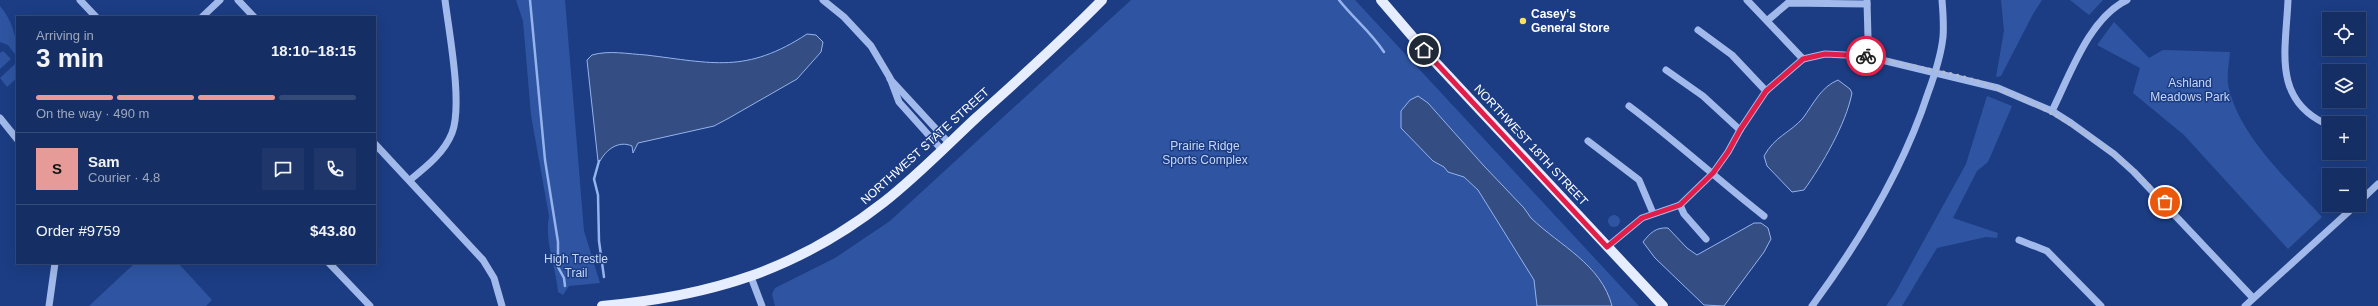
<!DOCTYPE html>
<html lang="en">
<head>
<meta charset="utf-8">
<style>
	:root { --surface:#152e63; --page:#1e3669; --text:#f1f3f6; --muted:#9da8be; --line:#344a78; --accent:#e69b98 }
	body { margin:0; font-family:Arial,sans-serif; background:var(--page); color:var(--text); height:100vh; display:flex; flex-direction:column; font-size:15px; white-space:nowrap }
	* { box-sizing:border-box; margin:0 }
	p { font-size:13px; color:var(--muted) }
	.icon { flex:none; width:22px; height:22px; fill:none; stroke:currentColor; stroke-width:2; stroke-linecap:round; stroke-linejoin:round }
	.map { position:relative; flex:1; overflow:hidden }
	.panel { position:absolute; left:16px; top:16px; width:360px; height:248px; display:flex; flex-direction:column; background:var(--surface); border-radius:0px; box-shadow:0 4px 16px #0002,0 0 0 1px var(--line) }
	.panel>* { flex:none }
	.buttons { position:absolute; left:2322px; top:12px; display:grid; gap:8px }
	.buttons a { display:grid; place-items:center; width:44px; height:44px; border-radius:0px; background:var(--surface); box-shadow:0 4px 16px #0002,0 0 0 1px var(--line); font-size:20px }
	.pin { position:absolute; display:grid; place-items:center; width:34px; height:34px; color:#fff; margin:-17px; border:2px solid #fff; border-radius:50%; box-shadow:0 1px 4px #0007 }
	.courier { position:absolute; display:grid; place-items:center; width:40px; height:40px; margin:-20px; border:3px solid #e11d48; border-radius:50%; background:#fff; color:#222; box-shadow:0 1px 5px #0007 }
	.summary em { font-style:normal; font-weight:700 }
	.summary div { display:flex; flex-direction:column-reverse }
	.summary { display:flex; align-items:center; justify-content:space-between; height:68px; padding:0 20px }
	h1 { font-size:26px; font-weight:700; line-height:30px }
	.bar { display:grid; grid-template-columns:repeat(4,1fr); gap:6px 4px; align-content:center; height:48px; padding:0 20px }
	.bar i { height:5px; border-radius:3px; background:var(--line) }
	.bar .on { background:var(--accent) }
	.bar p { grid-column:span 4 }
	.line { display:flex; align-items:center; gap:10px; padding:0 20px; border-top:1px solid var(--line) }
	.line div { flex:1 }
	.round { display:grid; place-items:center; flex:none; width:42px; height:42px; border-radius:0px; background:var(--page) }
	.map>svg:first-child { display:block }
	.green { fill:#2f55a2 }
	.water { fill:#344d82; stroke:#95b3ed }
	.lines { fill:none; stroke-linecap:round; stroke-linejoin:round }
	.stream { stroke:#95b3ed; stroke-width:2.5 }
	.minor { stroke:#a2baeb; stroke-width:7 }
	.major { stroke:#e6edfe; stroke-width:10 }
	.done { stroke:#b0bbd4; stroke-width:4; stroke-dasharray:0 7.2 }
	.route { stroke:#e11d48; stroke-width:5 }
	.poi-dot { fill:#fce15f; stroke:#1c3d84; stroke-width:1.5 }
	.labels { text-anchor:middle; stroke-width:3; stroke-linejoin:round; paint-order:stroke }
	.poi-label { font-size:12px; font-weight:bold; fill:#fff; stroke:#1c3d84; text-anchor:start }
	.park-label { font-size:12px; fill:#c7d7f8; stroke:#1c3d84 }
	.street-label { font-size:12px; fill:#fff; stroke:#1c3d84 }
</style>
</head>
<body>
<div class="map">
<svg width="2378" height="306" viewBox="0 0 2378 306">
	<rect width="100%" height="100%" fill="#1c3d84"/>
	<!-- green -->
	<g class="green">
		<path d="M516 0H565L584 231 600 283 569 286 563 295 558 292C556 267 544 241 549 216L531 115 523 21Z"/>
		<path d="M1131 0H1355L1639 306H775L772 294 775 288 835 258 890 221Z"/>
		<path d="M2001 0H2042L2033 14 2001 76 1996 77 2004 31Z"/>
		<path d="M2070 0H2103L2089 15Z"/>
		<path d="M0 6C12 20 17 37 17 57L8 45 0 42Z"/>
		<path d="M2114 22 2149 58 2163 50 2230 52C2229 63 2226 78 2229 89 2241 138 2289 181 2322 217L2288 249 2184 135 2133 93 2140 68 2097 45Z"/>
		<path d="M3 51 11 59 0 69V53Z"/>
		<path d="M15 64 17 78 7 87 0 78Z"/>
		<path d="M1987 96 2012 106 1988 162 1977 171 1953 218 1998 233 1997 238 1986 237 1937 248 1902 306H1886L1895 293 1966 164Z"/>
		<circle cx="1614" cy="221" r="6"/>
		<path d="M135 263H178L212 300 206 306H89Z"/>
	</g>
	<!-- water -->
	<g class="water">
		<path d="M807 34 816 35 823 42 821 52 797 79 729 118 714 126 638 143 633 153 632 146C618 140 606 150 600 161H598L587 60 592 55C609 50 628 54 646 55 713 63 746 74 807 34Z"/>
		<path d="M1838 80 1850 89 1852 93C1846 124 1822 165 1804 190L1792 192 1767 166 1764 156C1775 136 1790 133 1803 118 1814 103 1821 87 1838 80Z"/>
		<path d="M1418 96 1428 103 1484 166 1524 208 1531 218C1560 246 1601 264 1612 306H1537L1534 280 1478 190 1464 177 1448 172 1444 167 1433 161 1401 128V111L1410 100Z"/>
		<path d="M1754 223H1761L1768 228 1771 239 1764 252 1724 306 1704 305 1655 258 1643 242C1650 233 1656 227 1668 228L1687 248 1697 255Z"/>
	</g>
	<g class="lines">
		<!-- stream -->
		<g class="stream">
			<path d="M530 0 545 160 558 242V267L564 278 565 286"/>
			<path d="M1339 0C1353 18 1371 32 1384 52"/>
			<path d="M599 161 594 179 598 195 599 241 604 277"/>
		</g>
		<!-- minor -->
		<g class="minor">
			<path d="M80 0 96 17"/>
			<path d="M238 0 254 17"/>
			<path d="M823 0 844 17 871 46 890 78 899 102 942 150"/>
			<path d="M1747 0 1803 59"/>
			<path d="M2288 0C2286 49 2272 99 2326 124"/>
			<path d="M202 17 220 0"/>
			<path d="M1768 20 1788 3 1867 4"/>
			<path d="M1698 30 1732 55 1766 91"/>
			<path d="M1865 56 1868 38 1867 1"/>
			<path d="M1666 70 1703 96 1740 130"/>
			<path d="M890 79 949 143"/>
			<path d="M1629 106C1676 141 1718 180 1764 216"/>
			<path d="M2052 111C2070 75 2089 18 2127 0"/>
			<path d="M0 118 17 139"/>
			<path d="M1588 141 1639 180 1653 213"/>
			<path d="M375 144 483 260 494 278 502 306"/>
			<path d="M410 180C426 167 444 153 452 133 463 105 449 32 445 0"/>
			<path d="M2359 202 2378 184"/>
			<path d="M1680 205 1684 214 1706 239"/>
			<path d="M2019 240 2047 251 2101 306"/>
			<path d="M1607 247 1642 218 1680 205 1713 173 1728 152 1740 130 1766 91 1803 59 1825 54 1865 56 1998 88 2052 111 2071 123 2114 154 2134 172 2253 298"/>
			<path d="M329 263 370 306"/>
			<path d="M751 277 762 306"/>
			<path d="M49 306 55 263"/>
			<path d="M1812 306C1860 241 1903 170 1928 93 1935 74 1941 56 1943 37 1944 25 1943 12 1942 0"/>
			<path d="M2245 306 2356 205"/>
		</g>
		<!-- major -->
		<g class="major">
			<path d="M1381 0 1424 50 1663 306"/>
			<path d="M602 306C711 296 797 270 884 202 917 176 946 146 976 118 1019 79 1062 41 1102 0"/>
		</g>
	</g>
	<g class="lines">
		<!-- done -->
		<path class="done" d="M1866 56C1910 67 1957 72 1999 89 2064 114 2117 151 2165 202"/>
		<!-- route -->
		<path class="route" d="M1424 50 1607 247 1642 218 1680 205 1713 173 1728 152 1740 130 1766 91 1803 59 1825 54 1866 56"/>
	</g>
	<!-- markers -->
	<circle class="poi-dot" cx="1523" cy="21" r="4"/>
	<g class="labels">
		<!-- poi labels -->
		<g class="poi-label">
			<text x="1531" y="18">Casey's<tspan x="1531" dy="14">General Store</tspan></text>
		</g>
		<!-- park labels -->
		<g class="park-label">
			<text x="2190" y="87">Ashland<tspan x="2190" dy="14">Meadows Park</tspan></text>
			<text x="1205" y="150">Prairie Ridge<tspan x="1205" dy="14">Sports Complex</tspan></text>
			<text x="576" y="263">High Trestle<tspan x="576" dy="14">Trail</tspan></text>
		</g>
		<!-- street labels -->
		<g class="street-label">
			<text transform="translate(1531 145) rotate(47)" y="4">NORTHWEST 18TH STREET</text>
			<text transform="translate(925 146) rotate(-42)" y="4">NORTHWEST STATE STREET</text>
		</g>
	</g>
</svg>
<div class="buttons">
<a><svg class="icon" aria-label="locate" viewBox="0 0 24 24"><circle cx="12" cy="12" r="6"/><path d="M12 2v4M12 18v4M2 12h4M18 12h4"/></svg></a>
<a><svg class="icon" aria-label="layers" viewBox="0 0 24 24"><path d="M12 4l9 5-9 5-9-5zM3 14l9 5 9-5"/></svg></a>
<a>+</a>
<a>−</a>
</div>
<div class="pin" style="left:2165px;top:202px;background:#ea580c"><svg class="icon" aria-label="bag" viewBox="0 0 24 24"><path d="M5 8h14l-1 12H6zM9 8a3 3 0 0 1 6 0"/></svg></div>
<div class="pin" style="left:1424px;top:50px;background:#1f2937"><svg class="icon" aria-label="home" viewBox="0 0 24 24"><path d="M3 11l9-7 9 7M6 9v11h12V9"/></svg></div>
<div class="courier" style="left:1866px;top:56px"><svg class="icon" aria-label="bike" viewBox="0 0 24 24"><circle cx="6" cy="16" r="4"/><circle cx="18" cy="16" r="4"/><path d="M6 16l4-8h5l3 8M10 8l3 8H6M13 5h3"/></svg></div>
<section class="panel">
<div class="summary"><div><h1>3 min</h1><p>Arriving in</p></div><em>18:10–18:15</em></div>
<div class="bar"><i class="on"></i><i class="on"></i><i class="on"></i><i></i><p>On the way · 490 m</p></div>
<div class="line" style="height:72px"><b class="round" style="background:var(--accent);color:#111">S</b><div><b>Sam</b><p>Courier · 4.8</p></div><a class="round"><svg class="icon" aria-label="chat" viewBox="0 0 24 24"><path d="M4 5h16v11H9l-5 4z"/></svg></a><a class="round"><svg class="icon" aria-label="phone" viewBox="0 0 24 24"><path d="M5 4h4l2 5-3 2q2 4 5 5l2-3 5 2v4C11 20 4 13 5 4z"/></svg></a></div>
<div class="line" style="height:52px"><div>Order #9759</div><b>$43.80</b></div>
</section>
</div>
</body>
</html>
